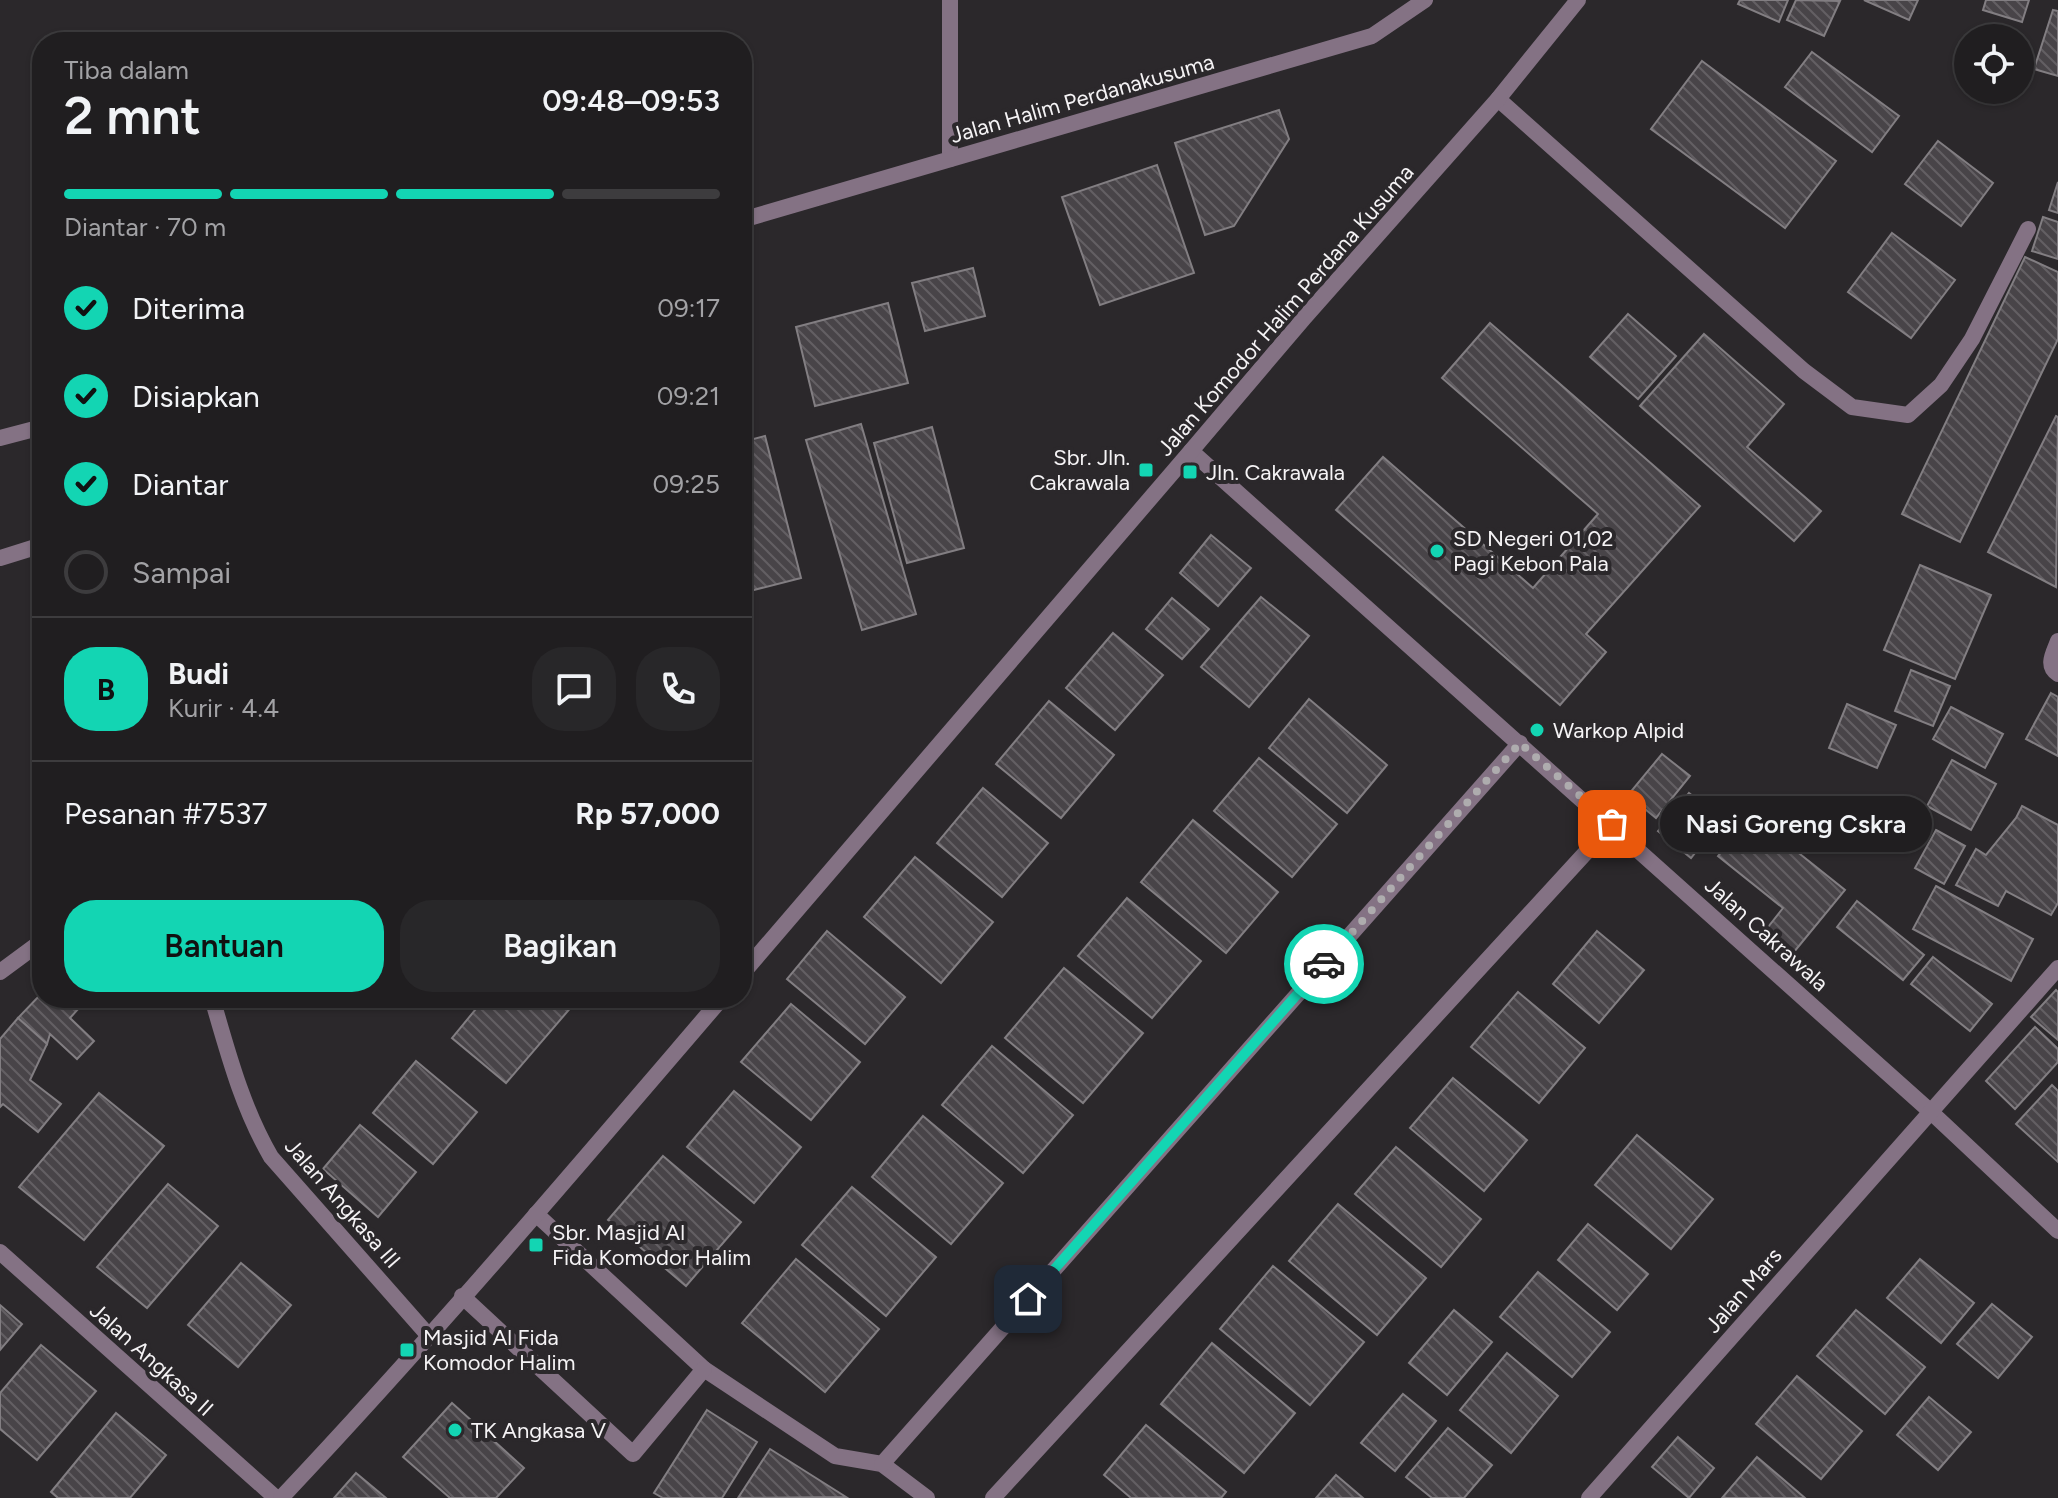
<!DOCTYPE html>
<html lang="id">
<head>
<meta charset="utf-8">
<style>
	:root { --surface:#201e20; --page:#282729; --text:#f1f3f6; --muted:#a2a2a5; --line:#3d3c3e; --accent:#13d5b3 }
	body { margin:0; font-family:Figtree,sans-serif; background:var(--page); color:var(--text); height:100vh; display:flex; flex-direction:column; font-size:30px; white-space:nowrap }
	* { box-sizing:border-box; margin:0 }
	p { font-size:26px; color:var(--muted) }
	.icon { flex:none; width:44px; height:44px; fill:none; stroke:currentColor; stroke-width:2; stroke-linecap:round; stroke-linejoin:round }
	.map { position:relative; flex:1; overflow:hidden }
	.side { position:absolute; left:32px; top:32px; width:720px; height:976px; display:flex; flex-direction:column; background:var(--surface); border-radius:32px; box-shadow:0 2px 6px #0004,0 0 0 2px var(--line) }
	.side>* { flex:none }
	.buttons { position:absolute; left:1954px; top:24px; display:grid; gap:16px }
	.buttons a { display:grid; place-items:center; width:80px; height:80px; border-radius:50%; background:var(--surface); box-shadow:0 2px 6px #0004,0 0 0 2px var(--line); font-size:40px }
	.pin { position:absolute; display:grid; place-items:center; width:68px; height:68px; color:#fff; margin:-34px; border-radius:16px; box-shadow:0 4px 12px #0006 }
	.courier { position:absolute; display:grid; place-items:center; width:80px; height:80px; margin:-40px; border:6px solid #13d5b3; border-radius:50%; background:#fff; color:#222; box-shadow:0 2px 10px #0007 }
	.bubble { position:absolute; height:56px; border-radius:28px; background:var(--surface); box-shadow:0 2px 6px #0004,0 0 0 2px var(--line); font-size:26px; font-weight:600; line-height:56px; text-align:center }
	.head em { font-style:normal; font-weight:600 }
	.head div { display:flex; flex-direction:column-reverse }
	.head { display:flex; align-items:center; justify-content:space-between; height:136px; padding:0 32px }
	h1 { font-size:52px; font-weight:600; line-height:60px }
	.bar { display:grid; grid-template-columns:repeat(4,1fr); gap:12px 8px; align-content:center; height:96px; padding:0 32px }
	.bar i { height:10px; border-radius:6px; background:var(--line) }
	.bar .active { background:var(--accent) }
	.bar p { grid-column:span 4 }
	.line { display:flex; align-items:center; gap:20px; padding:0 32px; border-top:2px solid var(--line) }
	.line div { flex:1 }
	.round { display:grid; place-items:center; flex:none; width:84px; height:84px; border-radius:32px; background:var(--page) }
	ol { padding:0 32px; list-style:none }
	li { display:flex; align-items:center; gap:24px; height:88px }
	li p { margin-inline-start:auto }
	li .icon { padding:8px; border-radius:50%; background:var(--accent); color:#111; stroke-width:4 }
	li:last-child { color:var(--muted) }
	li i { width:44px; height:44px; border:4px solid var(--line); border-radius:50% }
	.cta { display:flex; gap:16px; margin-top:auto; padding:16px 32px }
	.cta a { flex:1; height:92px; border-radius:32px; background:var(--accent); color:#111; font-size:32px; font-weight:600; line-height:92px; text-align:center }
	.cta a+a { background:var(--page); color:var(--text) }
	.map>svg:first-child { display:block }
	.building { fill:url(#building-back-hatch); stroke:#827e82; stroke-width:2 }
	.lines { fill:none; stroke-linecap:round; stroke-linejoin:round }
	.service { stroke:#847284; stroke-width:16 }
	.minor { stroke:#847284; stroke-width:16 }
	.tertiary { stroke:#847284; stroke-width:16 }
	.done { stroke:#aeacae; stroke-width:8; stroke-dasharray:0 14.4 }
	.route { stroke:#13d5b3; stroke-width:10 }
	.poi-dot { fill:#13d5b3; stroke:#2b282b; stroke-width:3 }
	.labels { text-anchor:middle; stroke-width:8; stroke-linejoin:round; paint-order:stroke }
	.street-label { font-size:22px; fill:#f5f3f5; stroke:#2b282b }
	.poi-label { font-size:22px; fill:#f5f3f5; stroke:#2b282b; text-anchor:start }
</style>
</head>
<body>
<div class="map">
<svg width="2058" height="1498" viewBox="0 0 2058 1498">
	<defs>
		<pattern id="building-back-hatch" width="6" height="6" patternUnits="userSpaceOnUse" patternTransform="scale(2)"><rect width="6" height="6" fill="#484448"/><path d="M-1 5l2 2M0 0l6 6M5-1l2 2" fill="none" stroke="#635f63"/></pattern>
	</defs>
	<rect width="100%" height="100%" fill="#2b282b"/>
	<!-- building -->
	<g class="building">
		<path d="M1740 0H1788L1779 22 1738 4Z"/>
		<path d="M1796 0 1840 1 1824 36 1787 20Z"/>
		<path d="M1864 0H1918L1909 20Z"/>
		<path d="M1986 0H2029L2022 22 1983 10Z"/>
		<path d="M2053 10 2058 11V76L2034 69Z"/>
		<path d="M1812 52 1899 116 1872 152 1785 87Z"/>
		<path d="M1702 61 1836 161 1785 228 1651 129Z"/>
		<path d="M1279 110 1289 139 1234 226 1205 235 1175 143Z"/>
		<path d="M1938 141 1993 183 1961 226 1905 184Z"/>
		<path d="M1157 165 1194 273 1100 305 1062 197Z"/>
		<path d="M2058 182V213L2049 210Z"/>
		<path d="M2043 217 2058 222V259L2032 251Z"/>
		<path d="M1892 233 1955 280 1911 338 1848 292Z"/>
		<path d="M2025 257 2058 272V339L1960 542 1902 514Z"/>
		<path d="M973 268 985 316 925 331 912 283Z"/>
		<path d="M888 303 908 383 815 406 796 327Z"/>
		<path d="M1628 314 1676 356 1638 399 1590 357Z"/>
		<path d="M1490 323 1700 506 1586 634 1606 652 1560 705 1336 510 1383 457 1533 588 1598 514 1442 378Z"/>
		<path d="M1704 334 1784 404 1747 447 1821 511 1794 541 1640 406Z"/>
		<path d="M2056 416 2058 417 2056 587 1988 552Z"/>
		<path d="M861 424 916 614 862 630 806 440Z"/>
		<path d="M932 427 964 548 907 563 874 443Z"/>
		<path d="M765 436 801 578 742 593V548L751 546 742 511V442Z"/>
		<path d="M1211 535 1251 568 1218 606 1180 573Z"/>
		<path d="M1920 565 1991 595 1955 679 1884 650Z"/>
		<path d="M1261 597 1309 636 1249 707 1201 667Z"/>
		<path d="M1172 598 1209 629 1182 659 1146 629Z"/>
		<path d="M1113 633 1163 675 1115 730 1066 688Z"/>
		<path d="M1911 670 1950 686 1933 726 1895 711Z"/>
		<path d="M2051 693 2058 697V756L2026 739Z"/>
		<path d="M1309 699 1387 765 1347 813 1269 748Z"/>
		<path d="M1049 701 1114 755 1061 818 996 764Z"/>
		<path d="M1847 704 1896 725 1877 768 1829 748Z"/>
		<path d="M1951 707 2003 734 1985 768 1933 739Z"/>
		<path d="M1662 754 1690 776 1656 818 1628 795Z"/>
		<path d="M1259 758 1337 824 1292 877 1214 811Z"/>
		<path d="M1952 760 1996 784 1971 830 1927 806Z"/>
		<path d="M983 788 1048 843 1002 897 937 843Z"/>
		<path d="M1689 793 1722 819 1691 858 1658 831Z"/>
		<path d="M2022 806 2058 825V903L2051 915 2006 891 1998 906 1956 885 1976 849 1986 855 2016 818Z"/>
		<path d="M1751 815 1845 890 1789 958 1761 936 1783 908 1718 856Z"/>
		<path d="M1193 820 1278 892 1226 953 1141 882Z"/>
		<path d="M1936 830 1965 846 1944 884 1915 868Z"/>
		<path d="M915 857 993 922 941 983 864 917Z"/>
		<path d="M1936 886 2033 939 2011 981 1913 929Z"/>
		<path d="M1127 898 1201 961 1152 1018 1078 956Z"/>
		<path d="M1857 901 1924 955 1903 980 1837 927Z"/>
		<path d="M827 931 905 997 865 1044 787 979Z"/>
		<path d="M1597 931 1644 970 1599 1023 1553 984Z"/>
		<path d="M1933 957 1992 1004 1970 1031 1911 984Z"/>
		<path d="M1064 968 1143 1033 1083 1103 1005 1038Z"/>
		<path d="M2056 990 2058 992V1040L2031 1017Z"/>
		<path d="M1518 992 1585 1048 1539 1103 1471 1047Z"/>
		<path d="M42 993V998H88L70 1018 94 1041 77 1059 50 1034 47 1044 18 1018Z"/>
		<path d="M485 998H579L506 1083 452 1038Z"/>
		<path d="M791 1004 860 1062 811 1120 741 1062Z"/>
		<path d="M18 1018 47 1044 30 1080 61 1104 38 1132 3 1104 0 1107V1039Z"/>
		<path d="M2035 1027 2058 1049V1062L2015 1109 1986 1081Z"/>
		<path d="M992 1046 1073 1115 1023 1173 942 1105Z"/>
		<path d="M416 1061 477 1112 433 1164 373 1113Z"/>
		<path d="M1453 1078 1527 1140 1484 1191 1410 1128Z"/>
		<path d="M2052 1085 2058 1091V1162L2016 1124Z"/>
		<path d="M734 1091 801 1147 754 1203 687 1147Z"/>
		<path d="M99 1093 164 1146 84 1240 19 1187Z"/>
		<path d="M923 1116 1003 1183 951 1244 872 1177Z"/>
		<path d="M360 1125 416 1172 378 1217 323 1169Z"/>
		<path d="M1637 1135 1713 1199 1671 1249 1595 1185Z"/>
		<path d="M1396 1147 1481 1219 1441 1267 1355 1194Z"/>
		<path d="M663 1156 741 1222 686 1286 608 1220Z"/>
		<path d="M168 1184 218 1226 147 1308 97 1267Z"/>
		<path d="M852 1187 936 1257 886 1316 802 1245Z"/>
		<path d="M1338 1204 1426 1278 1377 1335 1289 1261Z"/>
		<path d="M1588 1224 1648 1274 1617 1310 1558 1260Z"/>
		<path d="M796 1259 879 1329 825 1392 742 1323Z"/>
		<path d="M1920 1259 1974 1303 1941 1343 1887 1298Z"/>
		<path d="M241 1263 291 1305 238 1367 188 1325Z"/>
		<path d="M1273 1266 1364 1342 1310 1405 1220 1329Z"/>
		<path d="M1538 1272 1610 1332 1572 1377 1500 1317Z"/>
		<path d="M1992 1304 2032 1337 1998 1378 1957 1344Z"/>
		<path d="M0 1305 22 1324 0 1350Z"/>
		<path d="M1454 1310 1492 1342 1447 1395 1409 1363Z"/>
		<path d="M1856 1310 1925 1367 1885 1414 1817 1356Z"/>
		<path d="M1212 1343 1295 1413 1244 1473 1161 1404Z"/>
		<path d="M41 1345 96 1391 37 1460 0 1429V1393Z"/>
		<path d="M1507 1353 1558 1396 1511 1453 1460 1410Z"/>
		<path d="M1797 1376 1862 1431 1821 1479 1756 1424Z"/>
		<path d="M1403 1394 1436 1421 1395 1471 1361 1443Z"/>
		<path d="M1929 1397 1971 1432 1938 1470 1897 1435Z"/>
		<path d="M452 1403 524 1468 496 1498H450L403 1457Z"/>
		<path d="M707 1410 757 1442 722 1498H663L654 1493Z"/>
		<path d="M116 1413 166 1455 130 1498H58L51 1492Z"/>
		<path d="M1146 1425 1226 1492 1221 1498H1131L1104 1475Z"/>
		<path d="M1448 1428 1492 1465 1464 1498H1432L1406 1477Z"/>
		<path d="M1678 1437 1714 1468 1689 1498 1652 1467Z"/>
		<path d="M770 1449 846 1497 738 1498Z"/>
		<path d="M1757 1457 1805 1498H1722Z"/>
		<path d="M356 1473 386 1498H334Z"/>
		<path d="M1336 1475 1363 1498H1316Z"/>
	</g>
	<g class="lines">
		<!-- service -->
		<g class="service">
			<path d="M950 0V159"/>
			<path d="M1498 99 1804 371 1852 407 1908 415 1941 385 1972 339 2028 229"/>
			<path d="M742 220 1372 36 1425 0"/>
			<path d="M37 428 42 448"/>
			<path d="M0 438 42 427"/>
			<path d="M0 558 42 545"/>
		</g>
		<!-- minor -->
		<g class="minor">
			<path d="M1191 451 1931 1112 2058 1231"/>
			<path d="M2058 641C2054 652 2045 666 2058 674"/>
			<path d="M0 972 42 941"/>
			<path d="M212 998C228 1053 242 1107 271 1157L428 1335"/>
			<path d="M536 1214 704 1369 835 1456 882 1464 927 1498"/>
			<path d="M0 1252 276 1498"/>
			<path d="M462 1296 633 1454 704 1369"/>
			<path d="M882 1464 1520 743"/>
			<path d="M993 1498 1612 824"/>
			<path d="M1589 1498 2058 968"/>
		</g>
		<!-- tertiary -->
		<g class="tertiary">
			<path d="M742 974 1191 451 1304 318 1498 99 1578 0"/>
			<path d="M281 1498C433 1337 577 1167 722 998"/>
		</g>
	</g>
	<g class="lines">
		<!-- done -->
		<path class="done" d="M1324 964 1520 743 1612 824"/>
		<!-- route -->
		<path class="route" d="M1028 1299 1324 964"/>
	</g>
	<!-- markers -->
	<g class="poi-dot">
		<rect x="1138" y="462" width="16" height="16" rx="4"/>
		<rect x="1182" y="464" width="16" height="16" rx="4"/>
		<circle cx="1437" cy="551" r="8"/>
		<circle cx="1537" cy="730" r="8"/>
		<rect x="528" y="1237" width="16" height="16" rx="4"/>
		<rect x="399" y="1342" width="16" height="16" rx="4"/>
		<circle cx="455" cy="1430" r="8"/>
	</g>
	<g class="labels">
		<!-- street labels -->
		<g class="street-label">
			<text transform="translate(1082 98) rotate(-16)" y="8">Jalan Halim Perdanakusuma</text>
			<text transform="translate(1285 310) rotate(-49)" y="8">Jalan Komodor Halim Perdana Kusuma</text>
			<text transform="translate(1767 934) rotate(42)" y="8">Jalan Cakrawala</text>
			<text transform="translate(343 1203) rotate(49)" y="8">Jalan Angkasa III</text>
			<text transform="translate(1743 1290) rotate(-49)" y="8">Jalan Mars</text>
			<text transform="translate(152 1359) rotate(42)" y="8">Jalan Angkasa II</text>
		</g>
		<!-- poi labels -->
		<g class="poi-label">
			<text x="1130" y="465" text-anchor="end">Sbr. Jln.<tspan x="1130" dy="25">Cakrawala</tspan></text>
			<text x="1206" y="480">Jln. Cakrawala</text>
			<text x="1453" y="546">SD Negeri 01,02<tspan x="1453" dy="25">Pagi Kebon Pala</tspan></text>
			<text x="1553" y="738">Warkop Alpid</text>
			<text x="552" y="1240">Sbr. Masjid Al<tspan x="552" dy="25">Fida Komodor Halim</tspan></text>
			<text x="423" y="1345">Masjid Al Fida<tspan x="423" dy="25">Komodor Halim</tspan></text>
			<text x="471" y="1438">TK Angkasa V</text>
		</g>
	</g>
</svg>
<div class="buttons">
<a><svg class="icon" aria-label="locate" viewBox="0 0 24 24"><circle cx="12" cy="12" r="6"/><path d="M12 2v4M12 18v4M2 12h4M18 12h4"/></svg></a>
</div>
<div class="pin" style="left:1612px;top:824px;background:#ea580c"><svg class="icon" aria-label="bag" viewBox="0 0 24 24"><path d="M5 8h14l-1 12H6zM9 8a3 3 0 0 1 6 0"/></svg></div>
<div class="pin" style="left:1028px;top:1299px;background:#1f2937"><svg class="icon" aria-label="home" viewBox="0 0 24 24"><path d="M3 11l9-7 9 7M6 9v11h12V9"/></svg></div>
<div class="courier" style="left:1324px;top:964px"><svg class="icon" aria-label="car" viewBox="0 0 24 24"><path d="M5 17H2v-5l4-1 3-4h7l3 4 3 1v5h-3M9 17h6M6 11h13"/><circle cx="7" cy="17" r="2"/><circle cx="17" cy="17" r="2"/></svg></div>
<div class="bubble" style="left:1660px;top:796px;width:272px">Nasi Goreng Cskra</div>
<section class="side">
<div class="head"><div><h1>2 mnt</h1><p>Tiba dalam</p></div><em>09:48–09:53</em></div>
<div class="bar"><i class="active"></i><i class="active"></i><i class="active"></i><i></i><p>Diantar · 70 m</p></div>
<ol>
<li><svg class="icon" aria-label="check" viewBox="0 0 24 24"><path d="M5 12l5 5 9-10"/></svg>Diterima<p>09:17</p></li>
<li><svg class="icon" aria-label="check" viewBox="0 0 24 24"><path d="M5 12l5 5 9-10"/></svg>Disiapkan<p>09:21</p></li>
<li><svg class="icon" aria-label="check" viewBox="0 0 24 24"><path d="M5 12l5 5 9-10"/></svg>Diantar<p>09:25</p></li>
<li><i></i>Sampai</li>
</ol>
<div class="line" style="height:144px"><b class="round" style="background:var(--accent);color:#111">B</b><div><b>Budi</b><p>Kurir · 4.4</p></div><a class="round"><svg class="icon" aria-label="chat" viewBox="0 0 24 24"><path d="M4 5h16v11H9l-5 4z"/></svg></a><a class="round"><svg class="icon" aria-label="phone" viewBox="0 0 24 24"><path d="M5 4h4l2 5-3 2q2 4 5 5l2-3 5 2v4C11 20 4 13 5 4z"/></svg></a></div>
<div class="line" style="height:104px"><div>Pesanan #7537</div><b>Rp 57,000</b></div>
<div class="cta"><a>Bantuan</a><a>Bagikan</a></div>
</section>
</div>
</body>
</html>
